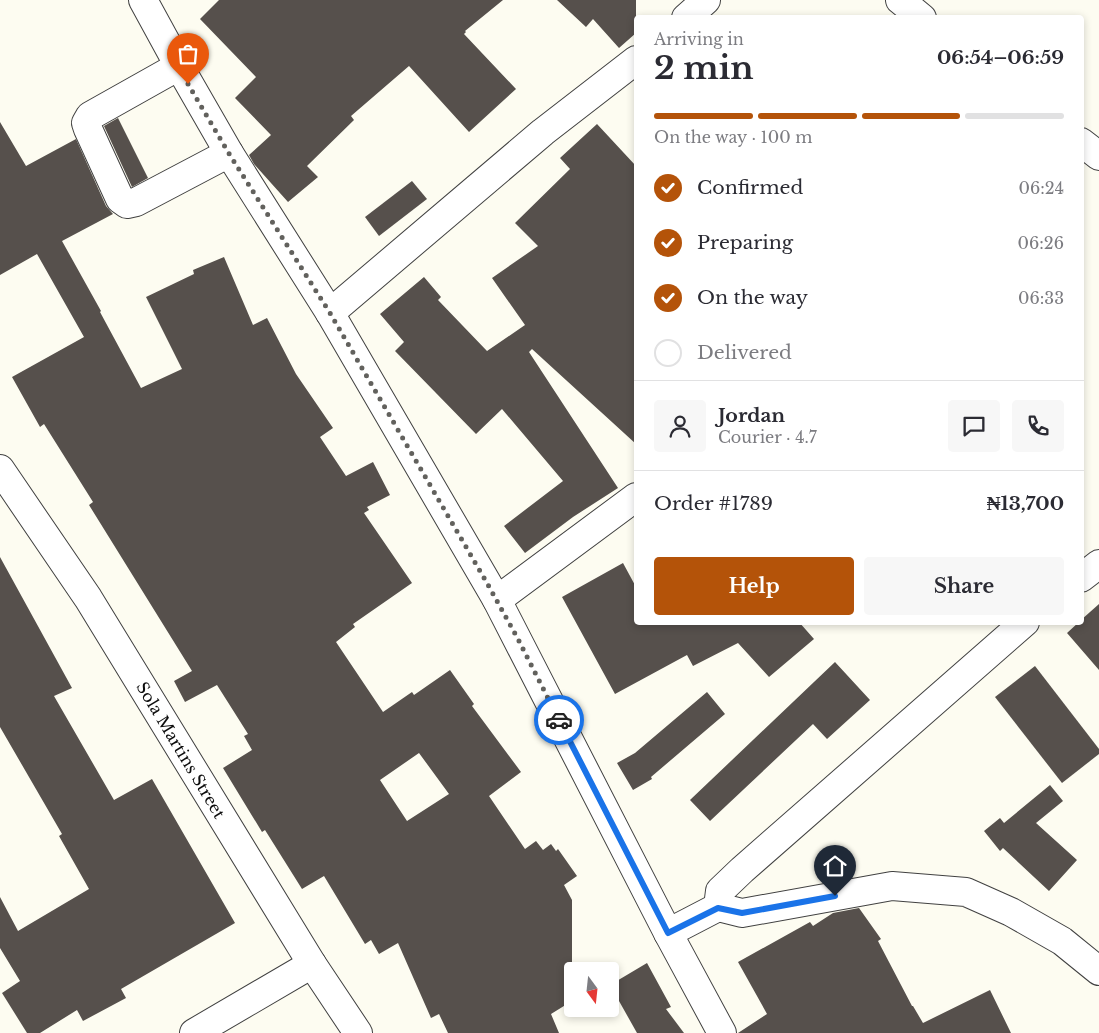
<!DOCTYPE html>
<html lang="en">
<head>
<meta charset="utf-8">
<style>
	:root { --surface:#fff; --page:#f7f7f7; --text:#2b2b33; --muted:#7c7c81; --line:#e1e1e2; --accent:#b45309 }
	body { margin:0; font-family:"Libre Baskerville",serif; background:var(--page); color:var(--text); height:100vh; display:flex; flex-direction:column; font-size:19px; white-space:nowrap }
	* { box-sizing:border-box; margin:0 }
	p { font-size:16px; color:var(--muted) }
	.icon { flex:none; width:28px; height:28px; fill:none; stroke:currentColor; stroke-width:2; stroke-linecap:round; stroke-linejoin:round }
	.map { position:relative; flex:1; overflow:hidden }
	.drawer { position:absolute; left:634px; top:15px; width:450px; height:610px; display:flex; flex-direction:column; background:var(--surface); border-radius:5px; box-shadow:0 2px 8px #0003 }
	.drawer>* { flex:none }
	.needle { width:32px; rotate:165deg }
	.buttons { position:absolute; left:564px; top:962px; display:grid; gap:10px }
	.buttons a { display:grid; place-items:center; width:55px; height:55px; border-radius:5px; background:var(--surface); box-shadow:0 2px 8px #0003; font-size:25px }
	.pin { position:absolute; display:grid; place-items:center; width:42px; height:42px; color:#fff; margin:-51px -21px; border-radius:50% 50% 50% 0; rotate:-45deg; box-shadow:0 0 5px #0007 }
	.pin .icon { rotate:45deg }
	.courier { position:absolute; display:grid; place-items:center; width:50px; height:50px; margin:-25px; border:4px solid #1a73e8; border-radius:50%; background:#fff; color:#222; box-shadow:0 1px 6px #0007 }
	.summary em { font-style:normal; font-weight:800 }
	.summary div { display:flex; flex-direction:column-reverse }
	.summary { display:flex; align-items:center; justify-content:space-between; height:85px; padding:0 20px }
	h1 { font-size:32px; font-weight:800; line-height:38px }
	.bar { display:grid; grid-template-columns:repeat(4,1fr); gap:8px 5px; align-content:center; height:60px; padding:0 20px }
	.bar i { height:6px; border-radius:4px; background:var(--line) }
	.bar .active { background:var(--accent) }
	.bar p { grid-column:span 4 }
	.line { display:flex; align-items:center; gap:12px; padding:0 20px; border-top:1px solid var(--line) }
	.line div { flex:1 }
	.round { display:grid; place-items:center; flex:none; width:52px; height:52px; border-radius:5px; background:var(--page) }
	ol { padding:0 20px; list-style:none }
	li { display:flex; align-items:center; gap:15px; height:55px }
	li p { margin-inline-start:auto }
	li .icon { padding:5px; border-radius:50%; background:var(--accent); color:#fff; stroke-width:4 }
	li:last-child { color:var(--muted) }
	li i { width:28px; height:28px; border:2px solid var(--line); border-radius:50% }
	.cta { display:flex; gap:10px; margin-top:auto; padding:10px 20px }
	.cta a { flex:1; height:58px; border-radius:5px; background:var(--accent); color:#fff; font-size:20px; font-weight:800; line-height:58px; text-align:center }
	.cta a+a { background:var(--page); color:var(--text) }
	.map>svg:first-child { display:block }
	.building { fill:#56504c; fill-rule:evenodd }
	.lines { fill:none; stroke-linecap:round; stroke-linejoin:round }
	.minor-casing { stroke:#414141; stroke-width:30 }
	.minor { stroke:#fff; stroke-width:28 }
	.done { stroke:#62615d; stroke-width:5; stroke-dasharray:0 9 }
	.route { stroke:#1a73e8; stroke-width:6 }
	.labels { text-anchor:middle; stroke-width:5; stroke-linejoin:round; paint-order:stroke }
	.street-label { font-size:16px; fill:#0e0e0e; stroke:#fff }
</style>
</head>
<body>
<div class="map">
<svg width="1099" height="1033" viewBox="0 0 1099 1033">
	<rect width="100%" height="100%" fill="#fdfcf1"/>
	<!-- building -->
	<g class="building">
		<path d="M219 0H503L465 31 466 32 464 34 516 89 469 132 409 66 351 116 354 120 307 166 318 177 288 202 254 164 249 155 271 135 235 98 256 77 200 19Z"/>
		<path d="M557 0H636V33L619 48 593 19 586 27Z"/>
		<path d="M118 118 148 178 132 187 104 126Z"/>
		<path d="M0 122 26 166 76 139 106 206 113 214 62 241 101 311 100 312 141 388 182 369 146 297 194 274 193 270 224 257 253 325 267 318 296 374 333 428 320 437 346 476 373 462 390 495 367 507 369 510 364 513 412 583 353 624 355 627 336 642 383 712 412 692 414 695 450 670 474 704 472 706 521 772 489 796 525 849 536 841 543 850 551 844 556 851 558 849 577 876 564 885 572 900V1001L551 1014 559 1033H448L439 1014 431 1018 398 943 379 954 371 940 365 944 324 876 302 889 265 830 262 832 223 768 252 750 244 736 248 734 217 685 185 702 174 681 192 671 89 505 93 502 44 424 40 427 12 377 84 337 37 254 0 275ZM419 753 449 794 407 821 380 780Z"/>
		<path d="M597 124 636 166V444L532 349 529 352 618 488 573 517 525 553 504 526 563 481 502 409 476 434 395 351 404 342 380 314 424 277 441 297 438 300 487 351 525 325 492 278 538 246 515 223 570 169 560 158Z"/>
		<path d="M412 181 427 199 379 236 365 217Z"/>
		<path d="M0 557 72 688 54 696 114 800 152 779 235 923 121 989 126 998 83 1021 77 1010 40 1033H27L2 993 20 981 0 948V897L18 931 89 889 59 836 62 834 0 727Z"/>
		<path d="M623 563 636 587V622H799L814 639 769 677 738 643 693 666 687 655 615 694 562 597Z"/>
		<path d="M1099 604V670L1067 633 1079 622H1081V620Z"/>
		<path d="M835 662 870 700 827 739 813 724 710 821 690 800Z"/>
		<path d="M1035 666 1099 749V754L1062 783 995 697Z"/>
		<path d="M707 692 725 714 651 777 652 779 633 790 617 763 635 753Z"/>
		<path d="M1050 785 1063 801 1036 823 1077 860 1049 891 1003 848 1000 851 984 831 1000 818 1004 823Z"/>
		<path d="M859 908 881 939 878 941 912 1006H913L923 1023 990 990 1011 1033H738L767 1014 738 962 810 922 813 926 833 913Z"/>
		<path d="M647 963 671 1007 666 1009 684 1033H637L610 985Z"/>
	</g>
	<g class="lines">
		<!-- minor casing -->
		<g class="minor-casing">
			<g id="minor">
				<path d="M143 0 179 66 229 153 330 313 497 600 668 933 722 1033"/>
				<path d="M900 0 922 18"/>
				<path d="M686 18 706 0"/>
				<path d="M179 66 90 116 86 123 88 129 120 199 127 204 136 202 229 153"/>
				<path d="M1081 142 1099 156"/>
				<path d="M330 313 543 132 636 60"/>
				<path d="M0 469 88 598 312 964 358 1033"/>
				<path d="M1081 578 1099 564"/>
				<path d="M497 600 636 497"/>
				<path d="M718 907 742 913 892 886 966 892 1011 912 1062 941 1099 971"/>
				<path d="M668 933 718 907 720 891 742 870 1025 622"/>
				<path d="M194 1033 312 964"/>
			</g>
		</g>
		<!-- minor -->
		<use href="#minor" class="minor"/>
	</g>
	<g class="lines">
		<!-- done -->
		<path class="done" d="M188 84 228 152 330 313 487 583 518 639 559 720"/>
		<!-- route -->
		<path class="route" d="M559 720 668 933 718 908 742 913 835 896"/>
	</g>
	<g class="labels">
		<!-- street labels -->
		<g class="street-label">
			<text transform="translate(181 750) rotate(59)" y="6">Sola Martins Street</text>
		</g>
	</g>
</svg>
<div class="buttons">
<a><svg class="needle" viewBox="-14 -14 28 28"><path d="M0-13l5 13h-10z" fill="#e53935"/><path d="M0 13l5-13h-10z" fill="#7c7c81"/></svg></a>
</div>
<div class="pin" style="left:188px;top:84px;background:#ea580c"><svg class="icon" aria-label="bag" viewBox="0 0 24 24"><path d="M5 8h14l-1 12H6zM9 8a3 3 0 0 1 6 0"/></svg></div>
<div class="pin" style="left:835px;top:896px;background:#1f2937"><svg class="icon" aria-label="home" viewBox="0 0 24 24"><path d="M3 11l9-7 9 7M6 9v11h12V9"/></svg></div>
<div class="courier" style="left:559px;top:720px"><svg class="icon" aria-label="car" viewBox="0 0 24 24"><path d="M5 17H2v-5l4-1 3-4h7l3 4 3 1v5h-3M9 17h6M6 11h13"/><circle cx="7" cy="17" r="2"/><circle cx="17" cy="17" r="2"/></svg></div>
<section class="drawer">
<div class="summary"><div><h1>2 min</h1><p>Arriving in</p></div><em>06:54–06:59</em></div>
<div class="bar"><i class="active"></i><i class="active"></i><i class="active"></i><i></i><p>On the way · 100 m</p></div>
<ol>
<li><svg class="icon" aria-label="check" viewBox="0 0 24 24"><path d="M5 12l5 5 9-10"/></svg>Confirmed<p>06:24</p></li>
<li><svg class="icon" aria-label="check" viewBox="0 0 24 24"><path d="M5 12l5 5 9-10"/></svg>Preparing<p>06:26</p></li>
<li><svg class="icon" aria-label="check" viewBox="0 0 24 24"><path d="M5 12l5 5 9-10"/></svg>On the way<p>06:33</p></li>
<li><i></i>Delivered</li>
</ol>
<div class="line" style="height:90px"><a class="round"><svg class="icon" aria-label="person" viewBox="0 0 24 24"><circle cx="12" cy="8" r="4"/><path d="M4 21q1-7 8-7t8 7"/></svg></a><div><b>Jordan</b><p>Courier · 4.7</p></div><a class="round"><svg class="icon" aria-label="chat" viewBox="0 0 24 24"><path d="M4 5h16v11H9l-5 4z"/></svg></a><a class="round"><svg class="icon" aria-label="phone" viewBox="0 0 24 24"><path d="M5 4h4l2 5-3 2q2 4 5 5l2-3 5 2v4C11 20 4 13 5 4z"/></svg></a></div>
<div class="line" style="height:65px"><div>Order #1789</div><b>₦13,700</b></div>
<div class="cta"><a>Help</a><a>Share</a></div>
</section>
</div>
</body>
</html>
